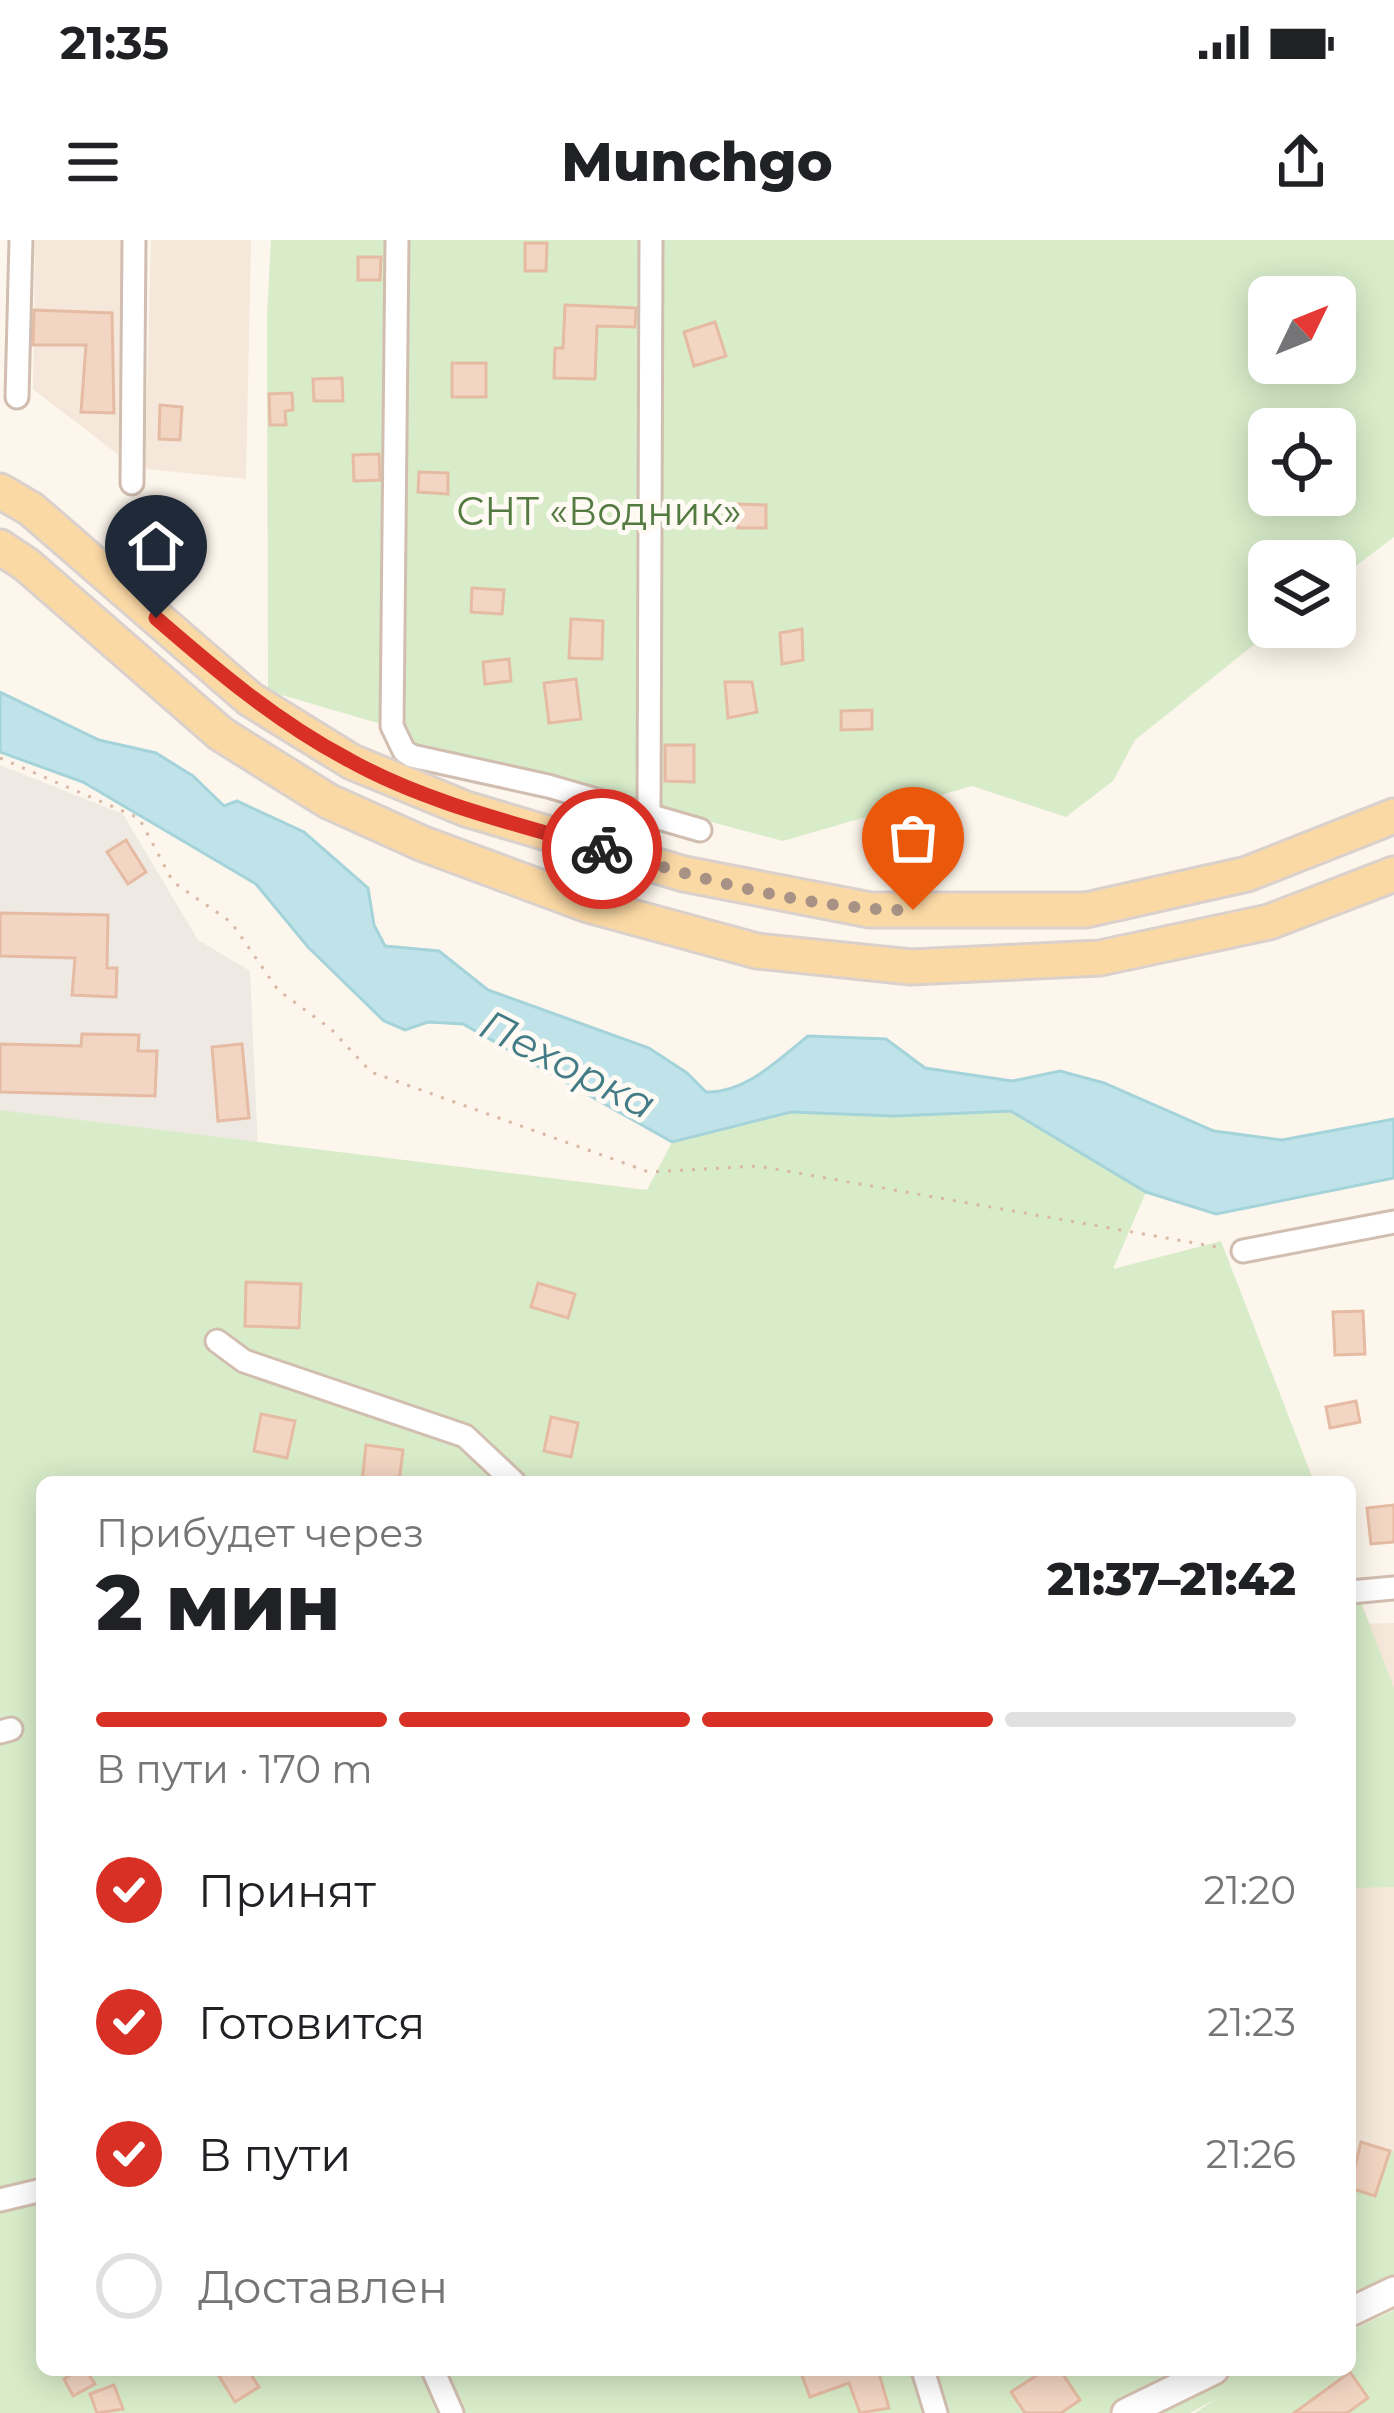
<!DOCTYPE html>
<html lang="ru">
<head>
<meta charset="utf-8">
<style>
	:root { --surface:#fff; --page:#f2f2f2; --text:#202124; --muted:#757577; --line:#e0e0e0; --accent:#d93025 }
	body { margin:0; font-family:Montserrat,sans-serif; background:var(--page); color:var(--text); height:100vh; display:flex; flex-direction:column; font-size:45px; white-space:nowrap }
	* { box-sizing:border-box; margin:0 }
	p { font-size:39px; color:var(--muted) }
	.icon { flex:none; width:66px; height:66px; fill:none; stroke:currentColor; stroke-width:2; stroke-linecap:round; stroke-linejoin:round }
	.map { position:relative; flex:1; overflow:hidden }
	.details { position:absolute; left:36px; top:1236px; width:1320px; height:900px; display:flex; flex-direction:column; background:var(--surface); border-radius:18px; box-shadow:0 6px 30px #0003 }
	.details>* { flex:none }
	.needle { width:78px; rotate:47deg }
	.controls { position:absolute; left:1248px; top:36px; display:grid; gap:24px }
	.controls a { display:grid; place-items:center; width:108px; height:108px; border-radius:18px; background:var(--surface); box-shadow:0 6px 30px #0003; font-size:60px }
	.pin { position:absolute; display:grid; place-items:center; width:102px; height:102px; color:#fff; margin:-123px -51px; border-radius:50% 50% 50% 0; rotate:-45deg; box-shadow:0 0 12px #0007 }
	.pin .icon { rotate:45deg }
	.courier { position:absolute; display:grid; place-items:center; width:120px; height:120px; margin:-60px; border:9px solid #d93025; border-radius:50%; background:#fff; color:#222; box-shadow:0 3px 15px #0007 }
	.summary em { font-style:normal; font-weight:800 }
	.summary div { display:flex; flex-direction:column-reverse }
	.summary { display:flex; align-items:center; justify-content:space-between; height:204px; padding:0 60px }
	h1 { font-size:78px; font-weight:800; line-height:90px }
	.bar { display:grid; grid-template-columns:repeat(4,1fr); gap:18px 12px; align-content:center; height:144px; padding:0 60px }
	.bar i { height:15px; border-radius:9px; background:var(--line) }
	.bar .active { background:var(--accent) }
	.bar p { grid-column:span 4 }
	ol { padding:0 60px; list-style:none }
	li { display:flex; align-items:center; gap:36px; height:132px }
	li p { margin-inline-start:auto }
	li .icon { padding:12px; border-radius:50%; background:var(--accent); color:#fff; stroke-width:4 }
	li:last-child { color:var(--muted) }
	li i { width:66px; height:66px; border:6px solid var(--line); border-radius:50% }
	.status { display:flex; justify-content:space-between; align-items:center; height:84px; padding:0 60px; background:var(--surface); direction:ltr }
	.status svg { height:33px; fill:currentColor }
	header { display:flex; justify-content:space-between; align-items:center; height:156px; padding:0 60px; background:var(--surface); font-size:54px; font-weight:800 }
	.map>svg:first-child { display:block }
	.residential { fill:#f5e8da }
	.industrial { fill:#efe9e4 }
	.green { fill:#d8ecc9; fill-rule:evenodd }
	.water { fill:#bfe3e8; stroke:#a5d3da; stroke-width:3 }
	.building { fill:#f3d5c3; stroke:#e6bba3; stroke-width:3 }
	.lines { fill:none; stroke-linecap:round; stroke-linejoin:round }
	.minor-casing { stroke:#d1beb0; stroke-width:27 }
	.secondary-casing { stroke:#d6c0b0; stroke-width:33 }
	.primary-casing { stroke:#dad1cd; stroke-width:39 }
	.path { stroke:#d9b8a5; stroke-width:3; stroke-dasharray:3 9; stroke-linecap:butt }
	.minor { stroke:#fff; stroke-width:21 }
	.secondary { stroke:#fff; stroke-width:27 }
	.primary { stroke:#fbd9a5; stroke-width:33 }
	.done { stroke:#a89285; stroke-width:12; stroke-dasharray:0 21.6 }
	.route { stroke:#d93025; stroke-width:15 }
	.labels { text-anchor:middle; stroke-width:10; stroke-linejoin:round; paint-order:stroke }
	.park-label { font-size:39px; fill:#537a41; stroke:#fffaf3 }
	.water-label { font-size:42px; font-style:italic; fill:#437c86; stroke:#fffaf3 }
</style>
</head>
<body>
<div class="status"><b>21:35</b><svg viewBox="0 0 49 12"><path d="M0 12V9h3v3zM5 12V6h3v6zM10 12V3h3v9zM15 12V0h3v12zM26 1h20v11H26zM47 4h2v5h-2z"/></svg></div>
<header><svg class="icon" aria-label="menu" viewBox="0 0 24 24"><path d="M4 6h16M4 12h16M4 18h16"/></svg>Munchgo<svg class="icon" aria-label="share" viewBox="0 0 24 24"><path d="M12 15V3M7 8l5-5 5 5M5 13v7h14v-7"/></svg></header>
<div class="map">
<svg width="1394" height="2173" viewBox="0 0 1394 2173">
	<rect width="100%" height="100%" fill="#fdf6ec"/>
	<!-- residential -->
	<g class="residential">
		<path d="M35 0H121L120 216 33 149Z"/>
		<path d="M151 0H251L246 239 145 229Z"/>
		<path d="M1394 1383V2029L1350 2049V1384Z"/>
	</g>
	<!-- industrial -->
	<path class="industrial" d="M0 525 123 574 198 700 250 731 258 908 0 874Z"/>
	<!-- green -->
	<g class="green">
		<path d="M271 0H1394V297L1335 342V321H1269V387H1276L1135 500 1113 541 1066 577 972 546 783 601 414 503 381 484 268 451 267 77ZM1269 57H1335V123H1269ZM1269 189H1335V255H1269Z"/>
		<path d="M0 870 647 950 672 902 791 872 894 876 1011 871 1146 952 1113 1029 1221 1001 1314 1242H42V2130H1350V2091L1394 2070V2173H1195L1214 2160 1190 2173H0Z"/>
		<path d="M1350 1334 1394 1448V1647L1350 1648Z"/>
		<path d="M1394 1911V2062L1350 2086V1926Z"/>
	</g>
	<!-- water -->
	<path class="water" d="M0 452 99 500 156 513 193 536 224 566 237 561 304 592 368 648 374 685 385 706 439 711 488 750 649 808 687 833 706 852C746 853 778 820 808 796L886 799 925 828 1012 841 1060 831 1104 843 1214 891 1282 900 1394 879V938L1216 974 1146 952 1011 871 894 876 791 872 672 902 463 784 428 782 405 790 384 781 308 707 256 644 83 542 0 512Z"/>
	<!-- building -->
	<g class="building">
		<path d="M525 3H547L546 31H525Z"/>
		<path d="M358 17H381L380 40H358Z"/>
		<path d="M565 65 636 68 635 87 597 86 595 139 554 138 555 108H563Z"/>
		<path d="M34 70 112 73 114 173 81 172 86 105H33Z"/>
		<path d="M715 82 726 116 694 126 684 92Z"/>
		<rect x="452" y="123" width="34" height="34"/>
		<path d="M342 138 343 161H314L313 139Z"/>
		<path d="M292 153 293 170 285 171 286 185H270L269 154Z"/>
		<path d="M160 165 182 167 180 200 159 199Z"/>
		<path d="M379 214 380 240 354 241 353 215Z"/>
		<path d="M419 232 448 233V254L418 252Z"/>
		<path d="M738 264 766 265V288H738Z"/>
		<path d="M472 348 504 350 502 374 471 372Z"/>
		<path d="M571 379 603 381 602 419 569 418Z"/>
		<path d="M802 389 803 420 782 424 780 393Z"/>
		<path d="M509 419 511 441 485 444 483 422Z"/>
		<path d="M576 439 581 479 549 483 544 443Z"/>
		<path d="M725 442H752L757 472 728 478Z"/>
		<path d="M872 470V489L841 490V471Z"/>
		<path d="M665 505H694V542L665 541Z"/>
		<path d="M126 600 146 632 128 644 107 612Z"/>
		<path d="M0 673 108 675 107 728H117L116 757 72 755 75 718 0 716Z"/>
		<path d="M82 794 139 795 138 811H157L155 856 0 852V804L81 806Z"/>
		<path d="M242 804 249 878 218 881 212 807Z"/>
		<path d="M246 1042 301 1044 299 1088 245 1086Z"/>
		<path d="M538 1043 575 1054 568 1078 531 1067Z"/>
		<path d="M1363 1071 1365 1114 1335 1115 1333 1072Z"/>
		<path d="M1356 1161 1360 1182 1330 1188 1326 1167Z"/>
		<path d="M261 1174 295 1181 287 1218 254 1211Z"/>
		<path d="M551 1177 578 1183 571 1217 544 1211Z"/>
		<path d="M366 1205 403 1210 399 1242H362Z"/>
		<path d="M1394 1265V1302L1371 1304 1367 1268Z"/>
		<path d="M1361 1902 1390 1911 1375 1956 1350 1948Z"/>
		<path d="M78 2130H86L95 2144 73 2156 64 2139Z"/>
		<path d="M229 2130H248L259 2147 235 2162 219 2136Z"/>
		<path d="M800 2130H878L889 2168 860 2173 849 2143 810 2157Z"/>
		<path d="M1045 2130H1060L1080 2160 1061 2173H1025L1011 2152Z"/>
		<path d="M1350 2132 1368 2158 1347 2173H1294Z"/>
		<path d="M114 2145 123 2169 97 2173 90 2154Z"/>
	</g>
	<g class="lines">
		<!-- minor casing -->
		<g class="minor-casing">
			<g id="minor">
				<path d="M397 0 392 486 404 511 412 516 548 546 700 590"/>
				<path d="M17 157 21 0"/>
				<path d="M132 243 134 0"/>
				<path d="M649 573 651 0"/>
				<path d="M1243 1011 1394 982"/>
				<path d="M217 1101 244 1121 465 1196 514 1242"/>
				<path d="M1350 1352 1394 1348"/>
				<path d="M0 1492 11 1489"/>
				<path d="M0 1960 42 1950"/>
				<path d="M433 2130 452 2173"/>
				<path d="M923 2130 936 2173"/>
			</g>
		</g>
		<!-- secondary casing -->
		<g class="secondary-casing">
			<g id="secondary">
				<path d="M1350 2072 1394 2051"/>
				<path d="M1126 2173 1214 2130"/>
			</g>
		</g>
		<!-- primary casing -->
		<g class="primary-casing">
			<g id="primary">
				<path d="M0 251 31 269 250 459 352 522 466 569 684 634 870 670H1086L1247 634 1394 576"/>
				<path d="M0 307 27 325 221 494 328 561 421 603 588 665 757 711 911 727 1100 718 1269 682 1394 634"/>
			</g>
		</g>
		<!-- path -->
		<path class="path" d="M0 518 139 578 173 642 231 682 278 750 331 789 371 832 649 932 758 926 1223 1008"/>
		<!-- minor -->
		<use href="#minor" class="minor"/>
		<!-- secondary -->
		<use href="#secondary" class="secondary"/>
		<!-- primary -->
		<use href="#primary" class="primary"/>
	</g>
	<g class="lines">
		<!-- done -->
		<path class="done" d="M602 609C697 638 814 671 913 670"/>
		<!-- route -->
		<path class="route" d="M156 378C217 431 277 482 349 520 426 563 517 584 602 609"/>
	</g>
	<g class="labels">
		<!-- park labels -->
		<g class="park-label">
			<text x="599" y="285">СНТ «Водник»</text>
		</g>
		<!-- water labels -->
		<g class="water-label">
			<text transform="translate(568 824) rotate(27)" y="15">Пехорка</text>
		</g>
	</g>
</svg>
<div class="controls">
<a><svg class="needle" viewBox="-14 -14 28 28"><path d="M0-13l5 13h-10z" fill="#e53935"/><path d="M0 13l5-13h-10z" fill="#757577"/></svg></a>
<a><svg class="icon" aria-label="locate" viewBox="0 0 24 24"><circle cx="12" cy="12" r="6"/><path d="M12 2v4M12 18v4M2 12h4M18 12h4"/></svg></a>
<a><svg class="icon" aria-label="layers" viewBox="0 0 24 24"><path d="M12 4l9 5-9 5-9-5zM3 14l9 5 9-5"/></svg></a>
</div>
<div class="pin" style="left:913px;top:670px;background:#ea580c"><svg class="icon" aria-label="bag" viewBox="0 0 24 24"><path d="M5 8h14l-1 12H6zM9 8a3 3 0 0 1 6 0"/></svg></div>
<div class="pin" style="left:156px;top:378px;background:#1f2937"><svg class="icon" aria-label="home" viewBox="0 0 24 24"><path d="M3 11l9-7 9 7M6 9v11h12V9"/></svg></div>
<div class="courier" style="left:602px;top:609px"><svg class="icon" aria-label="bike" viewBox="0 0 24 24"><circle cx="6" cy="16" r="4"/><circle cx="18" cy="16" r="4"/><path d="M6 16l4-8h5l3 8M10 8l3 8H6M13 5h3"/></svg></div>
<section class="details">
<div class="summary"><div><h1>2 мин</h1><p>Прибудет через</p></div><em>21:37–21:42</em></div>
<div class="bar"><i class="active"></i><i class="active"></i><i class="active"></i><i></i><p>В пути · 170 m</p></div>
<ol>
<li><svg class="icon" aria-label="check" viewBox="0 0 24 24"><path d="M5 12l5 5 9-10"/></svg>Принят<p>21:20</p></li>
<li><svg class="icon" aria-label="check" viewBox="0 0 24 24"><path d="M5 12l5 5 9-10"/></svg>Готовится<p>21:23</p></li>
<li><svg class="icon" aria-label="check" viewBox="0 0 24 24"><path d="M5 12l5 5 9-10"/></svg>В пути<p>21:26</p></li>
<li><i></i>Доставлен</li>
</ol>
</section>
</div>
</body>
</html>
